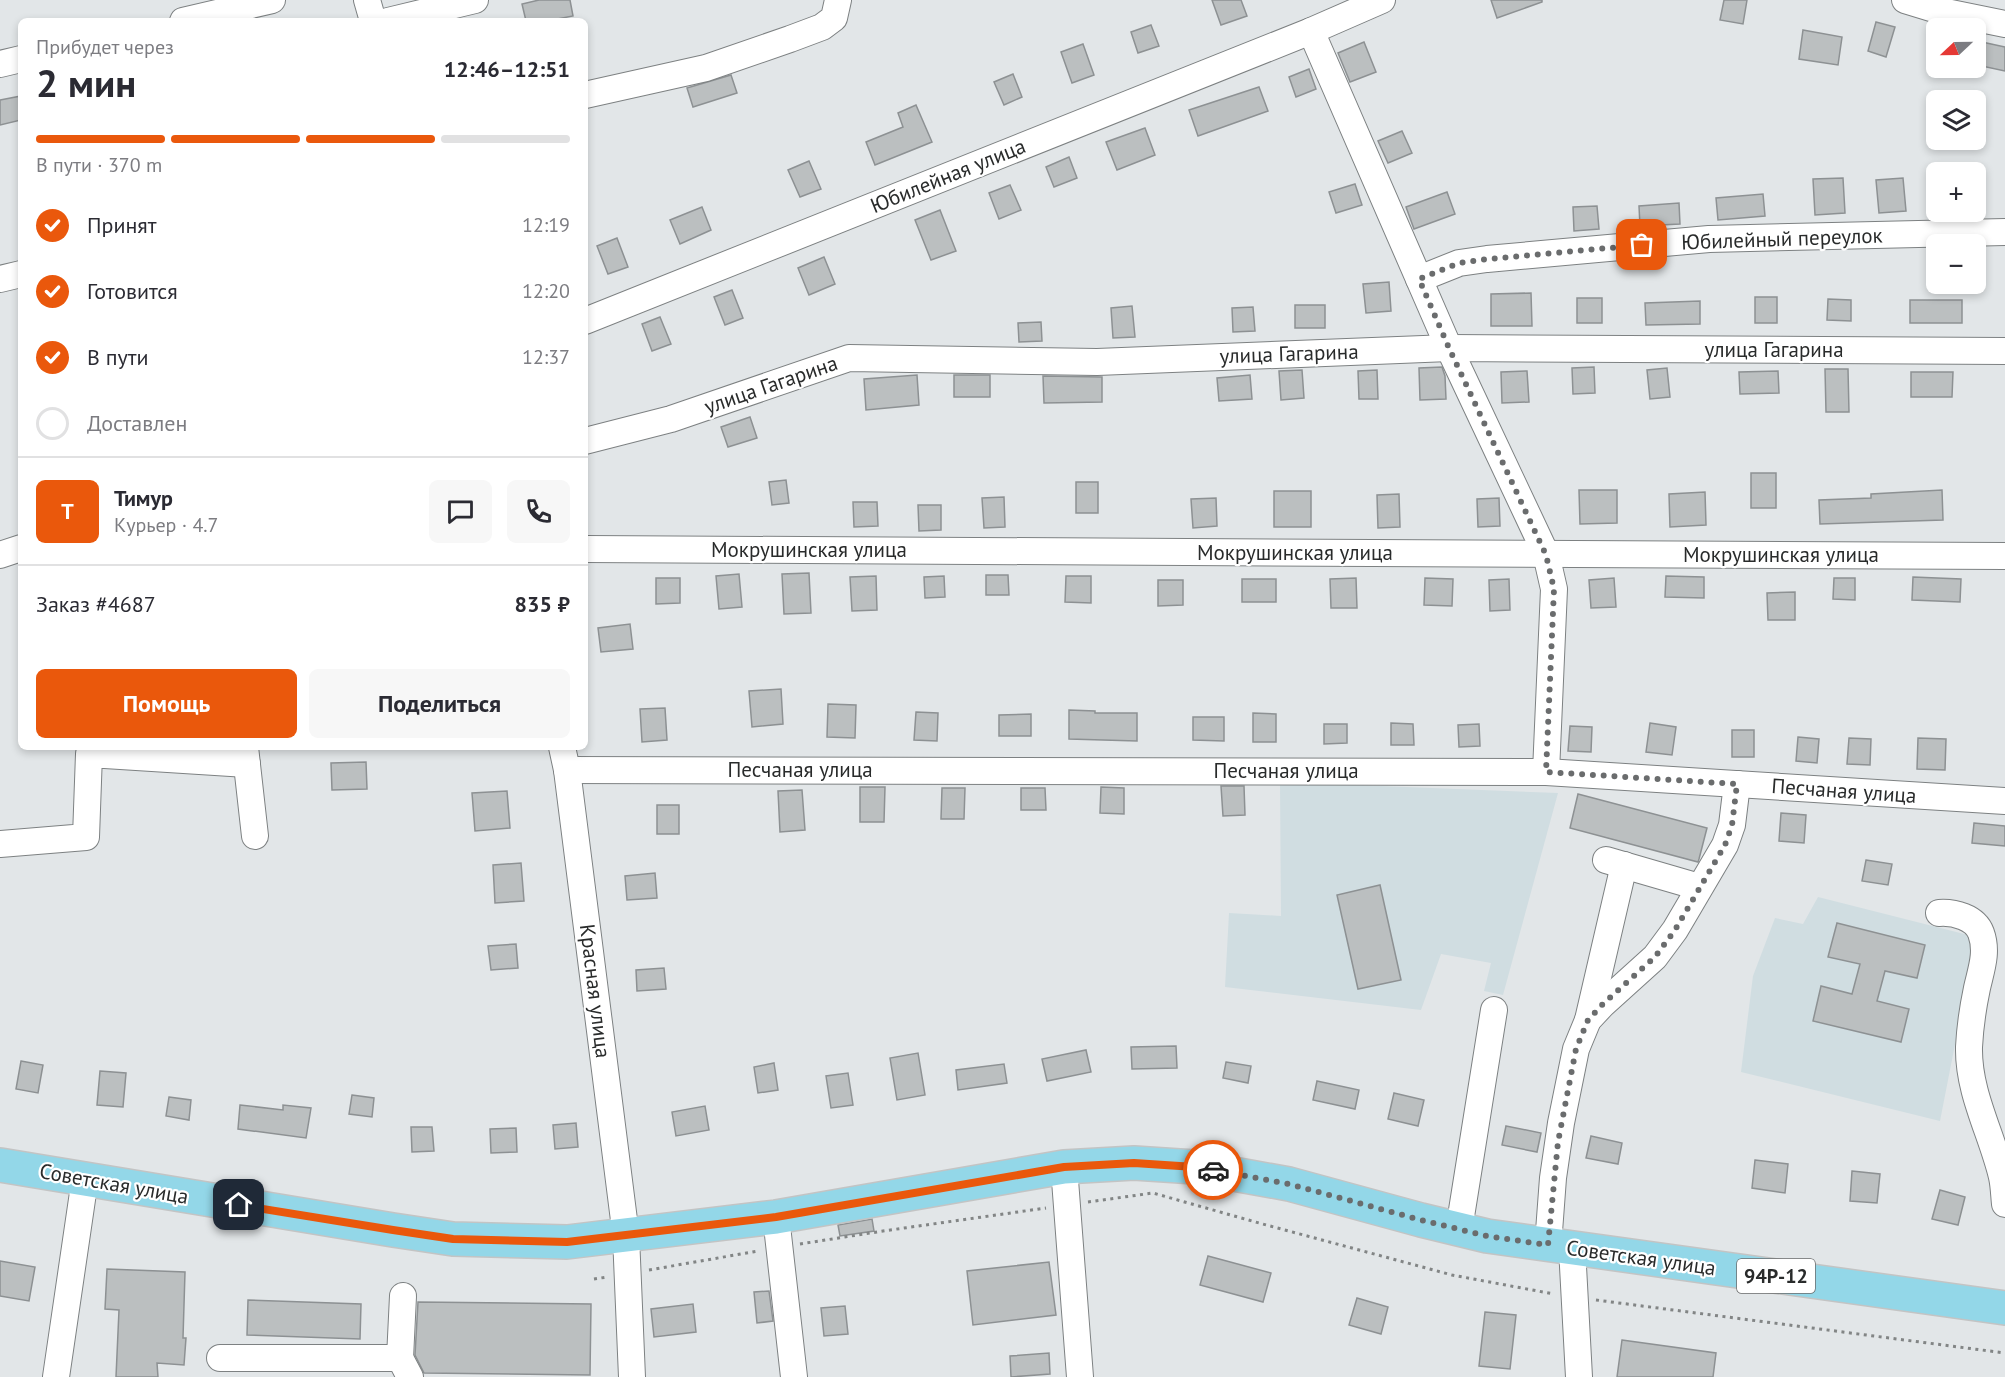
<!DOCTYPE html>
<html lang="ru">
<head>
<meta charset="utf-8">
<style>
	:root { --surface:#fff; --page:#f7f7f7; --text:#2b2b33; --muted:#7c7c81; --line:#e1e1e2; --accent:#ea580c }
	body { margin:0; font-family:"PT Sans",sans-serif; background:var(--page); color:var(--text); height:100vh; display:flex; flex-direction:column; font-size:22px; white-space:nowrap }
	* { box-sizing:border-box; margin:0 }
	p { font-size:20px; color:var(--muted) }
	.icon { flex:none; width:33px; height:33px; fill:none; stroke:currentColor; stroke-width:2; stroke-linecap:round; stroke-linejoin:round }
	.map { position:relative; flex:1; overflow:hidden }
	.drawer { position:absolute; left:18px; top:18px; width:570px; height:732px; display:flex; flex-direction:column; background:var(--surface); border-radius:9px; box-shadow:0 3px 9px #0003 }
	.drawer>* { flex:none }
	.needle { width:39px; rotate:248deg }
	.controls { position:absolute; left:1926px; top:18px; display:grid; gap:12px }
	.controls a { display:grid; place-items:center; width:60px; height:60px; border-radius:9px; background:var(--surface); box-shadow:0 3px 9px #0003; font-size:30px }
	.pin { position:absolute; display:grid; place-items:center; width:51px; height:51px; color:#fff; margin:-26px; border-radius:12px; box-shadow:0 3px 9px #0006 }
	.courier { position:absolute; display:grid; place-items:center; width:60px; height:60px; margin:-30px; border:4px solid #ea580c; border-radius:50%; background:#fff; color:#222; box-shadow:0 2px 8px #0007 }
	.overview em { font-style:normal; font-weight:600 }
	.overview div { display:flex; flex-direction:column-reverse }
	.overview { display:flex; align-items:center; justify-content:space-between; height:102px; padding:0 18px }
	h1 { font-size:39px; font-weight:600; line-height:45px }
	.bar { display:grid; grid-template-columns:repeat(4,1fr); gap:9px 6px; align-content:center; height:72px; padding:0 18px }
	.bar i { height:8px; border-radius:4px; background:var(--line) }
	.bar .active { background:var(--accent) }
	.bar p { grid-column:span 4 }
	.line { display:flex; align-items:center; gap:15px; padding:0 18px; border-top:2px solid var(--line) }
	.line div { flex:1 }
	.round { display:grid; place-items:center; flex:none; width:63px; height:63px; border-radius:9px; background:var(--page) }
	ol { padding:0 18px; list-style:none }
	li { display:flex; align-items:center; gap:18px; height:66px }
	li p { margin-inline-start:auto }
	li .icon { padding:6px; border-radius:50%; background:var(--accent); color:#fff; stroke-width:4 }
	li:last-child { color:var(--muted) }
	li i { width:33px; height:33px; border:3px solid var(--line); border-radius:50% }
	.primary-button { display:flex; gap:12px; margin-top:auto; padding:12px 18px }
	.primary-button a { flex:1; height:69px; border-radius:9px; background:var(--accent); color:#fff; font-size:24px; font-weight:600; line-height:69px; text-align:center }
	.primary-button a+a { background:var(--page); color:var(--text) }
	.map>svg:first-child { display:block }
	.built { fill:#d0dde1 }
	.building { fill:#bbbfc0; stroke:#8d9193; stroke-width:1.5 }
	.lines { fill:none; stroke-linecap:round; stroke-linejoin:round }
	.minor-casing { stroke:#7d8182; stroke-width:28 }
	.major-casing { stroke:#c3c4c4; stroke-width:36 }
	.path { stroke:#828585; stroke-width:3; stroke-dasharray:3 4.5; stroke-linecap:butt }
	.minor { stroke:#fff; stroke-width:26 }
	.major { stroke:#93d7e8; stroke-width:33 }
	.done { stroke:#6a6c6d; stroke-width:6; stroke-dasharray:0 10.8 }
	.route { stroke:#ea580c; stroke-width:8 }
	.labels { text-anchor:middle; stroke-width:4.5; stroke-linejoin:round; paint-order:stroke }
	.shield { fill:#fff; stroke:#696b6b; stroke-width:1.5 }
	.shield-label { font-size:20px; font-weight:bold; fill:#292b2b }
	.street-label { font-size:21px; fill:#292b2b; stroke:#fff }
</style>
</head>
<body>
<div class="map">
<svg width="2005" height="1377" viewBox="0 0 2005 1377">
	<rect width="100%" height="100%" fill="#e2e6e8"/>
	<!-- built -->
	<g class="built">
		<path d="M1280 782 1558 793 1503 995 1484 991 1491 963 1441 954 1421 1010 1225 987 1229 913 1281 916Z"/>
		<path d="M1818 897 1976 937 1940 1121 1741 1072 1753 976 1775 918 1803 924Z"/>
	</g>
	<!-- building -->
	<g class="building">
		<path d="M539 0H570L573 16 547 21H526L522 4Z"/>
		<path d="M1212 0H1241L1247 16 1221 25Z"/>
		<path d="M1491 0H1542V2L1497 18Z"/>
		<path d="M1724 0H1747L1743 24 1720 20Z"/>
		<path d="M1876 22 1895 27 1886 57 1868 51Z"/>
		<path d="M1151 25 1159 46 1138 53 1131 32Z"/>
		<path d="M1803 30 1842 37 1838 65 1799 59Z"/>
		<path d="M1364 42 1376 72 1350 82 1338 53Z"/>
		<path d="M1982 42 2005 47V71L1977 65Z"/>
		<path d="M1083 44 1094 75 1072 83 1061 52Z"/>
		<path d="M1309 69 1316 89 1296 97 1289 77Z"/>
		<path d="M1013 74 1022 97 1004 105 994 82Z"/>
		<path d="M731 75 737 93 693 107 687 88Z"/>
		<path d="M1259 87 1268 111 1198 136 1189 110Z"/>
		<path d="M21 96V120L0 125V100Z"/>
		<path d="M916 105 932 142 875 165 866 142 903 127 898 113Z"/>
		<path d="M1145 128 1155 155 1117 170 1106 142Z"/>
		<path d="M1402 131 1412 153 1388 163 1378 141Z"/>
		<path d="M1069 157 1077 178 1054 187 1046 167Z"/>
		<path d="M809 161 821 189 800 197 788 170Z"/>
		<path d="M1843 178 1845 213 1815 215 1813 179Z"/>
		<path d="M1903 178 1906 211 1879 213 1876 180Z"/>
		<path d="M1355 184 1362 205 1336 213 1329 192Z"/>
		<path d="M1010 185 1021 210 999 219 989 193Z"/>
		<path d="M1447 192 1455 214 1414 229 1406 207Z"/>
		<path d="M1763 194 1765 216 1718 220 1716 198Z"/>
		<path d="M1679 203 1680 224 1640 226 1639 206Z"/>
		<path d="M1597 206 1599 229 1574 231 1573 207Z"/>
		<path d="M702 207 711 230 680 244 670 220Z"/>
		<path d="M940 210 956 251 931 260 915 220Z"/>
		<path d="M617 238 628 267 608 274 597 246Z"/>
		<path d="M824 257 835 284 809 295 798 268Z"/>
		<path d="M1389 282 1391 311 1366 313 1363 284Z"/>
		<path d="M732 290 743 318 725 325 714 297Z"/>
		<path d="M1531 293 1532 326H1491V294Z"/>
		<rect x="1755" y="297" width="22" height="26"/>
		<rect x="1577" y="298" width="25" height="25"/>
		<path d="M1828 299 1851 300V321L1827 320Z"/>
		<rect x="1910" y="300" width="52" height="23"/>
		<path d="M1700 301V324L1646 325 1645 303Z"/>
		<rect x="1295" y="305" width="30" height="23"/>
		<path d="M1132 306 1135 337 1113 338 1111 308Z"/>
		<path d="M1253 307 1255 331 1233 332 1232 308Z"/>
		<path d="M660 317 671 344 652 351 642 324Z"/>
		<path d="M1041 322 1042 341 1019 342 1018 323Z"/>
		<path d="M1442 367 1445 376 1446 399 1420 400 1419 368Z"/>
		<path d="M1594 367 1595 393 1573 394 1572 368Z"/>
		<path d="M1667 368 1670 397 1650 399 1647 370Z"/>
		<path d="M1825 369H1848L1849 412H1826Z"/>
		<path d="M1302 370 1304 398 1281 400 1279 371Z"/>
		<path d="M1377 370 1378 399H1359L1358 371Z"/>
		<path d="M1527 371 1529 402 1502 403 1501 372Z"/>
		<path d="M1778 371 1779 393 1740 394 1739 372Z"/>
		<path d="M1911 372H1953L1952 397H1911Z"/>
		<path d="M917 375 919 405 866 410 864 379Z"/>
		<rect x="954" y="375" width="36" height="22"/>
		<path d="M1250 375 1252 399 1219 401 1217 378Z"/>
		<path d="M1043 376 1102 377V402L1044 403Z"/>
		<path d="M750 417 757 438 728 447 721 427Z"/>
		<rect x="1751" y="473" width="25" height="35"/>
		<path d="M786 480 789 503 772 505 769 482Z"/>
		<rect x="1076" y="482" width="22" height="31"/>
		<path d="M1579 490H1617V523L1580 524Z"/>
		<path d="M1942 490 1943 520 1820 524 1819 500 1871 498V494Z"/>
		<rect x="1274" y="491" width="37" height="36"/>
		<path d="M1705 492 1706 525 1670 527 1669 494Z"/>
		<path d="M1399 494 1400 527 1378 528 1377 495Z"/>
		<path d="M1004 497 1005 527 984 528 982 498Z"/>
		<path d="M1216 498 1217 526 1193 528 1191 499Z"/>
		<path d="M1499 498 1500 526 1478 527 1477 499Z"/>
		<path d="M853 502H877L878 526 854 527Z"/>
		<path d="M918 505H941V530L919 531Z"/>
		<path d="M809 573 811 613 784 614 782 574Z"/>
		<path d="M739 574 742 607 719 609 716 576Z"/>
		<path d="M986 575H1008L1009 595H986Z"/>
		<path d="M876 576 877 610 852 611 850 577Z"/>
		<path d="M944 576 945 597 925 598 924 577Z"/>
		<path d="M1066 576H1091V603L1065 602Z"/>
		<path d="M1666 576 1704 577V598L1665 597Z"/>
		<path d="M1913 577 1961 579 1960 602 1912 600Z"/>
		<path d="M656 578H680V603L656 604Z"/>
		<path d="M1356 578 1357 608H1331L1330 579Z"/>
		<path d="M1425 578 1453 579 1452 606 1424 605Z"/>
		<path d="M1614 578 1616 607 1591 608 1589 580Z"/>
		<path d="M1834 578H1855V600L1833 599Z"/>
		<rect x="1242" y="579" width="34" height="23"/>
		<path d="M1509 579 1510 610 1490 611 1489 580Z"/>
		<path d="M1158 580H1183V605L1158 606Z"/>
		<path d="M1795 592V620H1768L1767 593Z"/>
		<path d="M630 624 633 649 601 652 598 628Z"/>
		<path d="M781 689 783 724 752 727 749 691Z"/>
		<path d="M828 704 856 705 855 738 827 737Z"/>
		<path d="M665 708 667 740 642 742 640 709Z"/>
		<path d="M1069 710 1095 711V713H1137V741L1069 739Z"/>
		<path d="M916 712 938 713 937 741 914 740Z"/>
		<path d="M1253 713 1276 714V742H1253Z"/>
		<path d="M1031 714V736H999V715Z"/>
		<path d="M1193 717H1224V741L1193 740Z"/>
		<path d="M1391 723 1413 724 1414 745H1391Z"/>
		<path d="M1650 723 1676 727 1672 755 1646 752Z"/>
		<path d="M1324 724H1347V743L1324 744Z"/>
		<path d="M1479 724 1480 746 1459 747 1458 725Z"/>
		<path d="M1570 726 1592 727 1591 752 1568 751Z"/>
		<rect x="1732" y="730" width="22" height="27"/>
		<path d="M1798 737 1819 739 1817 763 1796 761Z"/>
		<path d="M1849 738 1871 739 1870 765 1847 764Z"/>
		<path d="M1918 738 1946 739 1945 770 1917 769Z"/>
		<path d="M366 762 367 789 332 790 331 763Z"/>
		<path d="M1221 786H1244L1245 815 1223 816Z"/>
		<path d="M860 787H885L884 822H860Z"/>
		<path d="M1101 787 1124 788V814L1100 813Z"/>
		<path d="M942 788H965L964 819H941Z"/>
		<path d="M1021 788H1045L1046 810H1021Z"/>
		<path d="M802 790 805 830 780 832 778 791Z"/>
		<path d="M507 791 510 828 475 831 472 793Z"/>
		<path d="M1578 794 1707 828 1699 859 1698 862 1570 828Z"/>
		<rect x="657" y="805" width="22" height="29"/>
		<path d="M1781 813 1806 815 1804 843 1779 841Z"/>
		<path d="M1974 823 2005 826V846L1972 843Z"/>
		<path d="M1866 860 1892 864 1888 885 1862 881Z"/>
		<path d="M521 863 524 901 495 903 493 865Z"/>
		<path d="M655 873 657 898 627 900 625 876Z"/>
		<path d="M1380 885 1401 980 1358 989 1337 895Z"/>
		<path d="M1837 923 1925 945 1917 978 1885 971 1877 1001 1909 1009 1901 1042 1813 1021 1821 986 1852 994 1860 964 1828 957Z"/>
		<path d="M516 944 518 968 491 970 488 946Z"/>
		<path d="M664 968 666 989 637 991 636 970Z"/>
		<path d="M1176 1046 1177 1068 1132 1069 1131 1047Z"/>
		<path d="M1086 1050 1091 1072 1047 1081 1042 1059Z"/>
		<path d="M918 1053 925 1095 897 1100 890 1058Z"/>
		<path d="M21 1061 43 1065 38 1093 16 1089Z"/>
		<path d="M1226 1062 1251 1066 1248 1083 1223 1078Z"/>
		<path d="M774 1063 778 1090 758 1093 754 1067Z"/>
		<path d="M1004 1064 1007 1083 958 1090 956 1070Z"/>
		<path d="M100 1071 126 1073 123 1107 97 1105Z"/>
		<path d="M848 1073 853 1105 831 1108 826 1076Z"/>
		<path d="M1317 1081 1359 1090 1355 1109 1313 1100Z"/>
		<path d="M1394 1093 1424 1100 1418 1126 1388 1119Z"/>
		<path d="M352 1095 374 1098 372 1117 349 1114Z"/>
		<path d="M169 1097 191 1100 189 1120 166 1116Z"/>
		<path d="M240 1105 283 1110V1105L311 1108 306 1138 238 1129Z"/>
		<path d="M705 1106 709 1130 676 1136 672 1112Z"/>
		<path d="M576 1123 578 1147 555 1149 553 1125Z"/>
		<path d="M1506 1126 1541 1133 1537 1152 1502 1145Z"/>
		<path d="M411 1127H432L434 1151 412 1152Z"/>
		<path d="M516 1128 517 1152 491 1153 490 1129Z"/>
		<path d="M1591 1136 1622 1143 1618 1164 1586 1158Z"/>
		<path d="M1755 1160 1788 1164 1785 1193 1752 1188Z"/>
		<path d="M1852 1171 1880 1174 1877 1203 1850 1201Z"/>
		<path d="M1940 1190 1965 1197 1958 1225 1932 1219Z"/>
		<path d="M872 1219 874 1231 840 1236 838 1225Z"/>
		<path d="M1208 1256 1271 1273 1263 1302 1200 1285Z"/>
		<path d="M0 1261 35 1267 29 1301 0 1296Z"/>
		<path d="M1049 1262 1056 1315 973 1325 967 1271Z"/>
		<path d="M107 1269 185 1272 183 1338H186L184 1365 157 1363 158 1377H116L119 1310 105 1309Z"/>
		<path d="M769 1291 773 1321 757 1323 754 1292Z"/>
		<path d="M1357 1298 1388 1307 1381 1334 1349 1325Z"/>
		<path d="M248 1300 361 1304 360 1339 247 1335Z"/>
		<path d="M418 1302 591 1304 590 1375 424 1373 415 1355Z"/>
		<path d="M693 1304 696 1332 654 1337 651 1309Z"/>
		<path d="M845 1306 848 1334 824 1336 821 1308Z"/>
		<path d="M1485 1312 1516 1315 1510 1369 1479 1366Z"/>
		<path d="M1622 1340 1716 1353 1713 1377H1617Z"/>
		<path d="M1049 1353 1050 1374 1011 1377 1010 1356Z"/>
	</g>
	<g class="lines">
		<!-- minor casing -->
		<g class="minor-casing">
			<g id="minor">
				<path d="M367 0 373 21"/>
				<path d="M1905 0 1941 11 2005 24"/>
				<path d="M183 21 272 0"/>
				<path d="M388 21 475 0"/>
				<path d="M1311 31 1449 348 1546 554 1554 589 1546 772"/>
				<path d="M0 64 21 59"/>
				<path d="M585 95 706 68 790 39 822 27 834 18 838 0"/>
				<path d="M0 279 21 274"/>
				<path d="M1419 279 1459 263 1487 259 1709 239 2005 232"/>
				<path d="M585 321 1311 31 1382 0"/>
				<path d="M585 441 671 419 849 358 1097 362 1449 348 2005 351"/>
				<path d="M585 549 2005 556"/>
				<path d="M0 555 21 548"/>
				<path d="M245 747 255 836"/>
				<path d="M562 747 567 770 626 1236 632 1377"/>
				<path d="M567 770 1546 772 2005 801"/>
				<path d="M0 844 86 837 89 754 247 764"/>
				<path d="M1606 860 1699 887"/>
				<path d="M1939 913C1954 912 1975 917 1981 933 1988 952 1981 970 1977 988 1973 1007 1970 1027 1969 1047 1968 1093 1992 1134 2002 1177 2004 1186 2004 1195 2005 1204"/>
				<path d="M1588 1020 1624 865"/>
				<path d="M1064 1167 1080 1377"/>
				<path d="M776 1217 794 1377"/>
				<path d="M1459 1229 1494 1010"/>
				<path d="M1548 1245 1553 1178 1561 1123 1576 1049 1588 1020 1603 1004 1655 957 1675 930 1725 845 1732 825 1737 784"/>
				<path d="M1572 1248 1579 1377"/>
				<path d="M220 1358H400L410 1377"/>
				<path d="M400 1358 403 1296"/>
				<path d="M56 1377 85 1179"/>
			</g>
		</g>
		<!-- major casing -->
		<g class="major-casing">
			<path id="major" d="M0 1165 393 1230 453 1239 567 1242 776 1217 1064 1167 1134 1163 1195 1167 1289 1184 1421 1220 1487 1236 2005 1308"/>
		</g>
		<!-- path -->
		<g class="path">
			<path d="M1088 1202 1153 1193 1259 1223 1452 1275 1554 1294"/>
			<path d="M800 1244 883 1231 1046 1208"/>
			<path d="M649 1270 758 1251"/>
			<path d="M594 1279 607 1277"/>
			<path d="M1596 1300 2005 1353"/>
		</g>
		<!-- minor -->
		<use href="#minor" class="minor"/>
		<!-- major -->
		<use href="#major" class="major"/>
	</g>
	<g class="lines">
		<!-- done -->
		<path class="done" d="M1213 1170 1289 1184 1421 1220 1487 1236 1548 1245 1558 1142 1576 1049 1588 1020 1603 1004 1655 957 1675 930 1725 845 1732 825 1737 784 1546 772 1554 589 1546 555 1449 348 1419 279 1459 263 1488 259 1642 245"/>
		<!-- route -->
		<path class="route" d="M239 1205 393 1230 453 1239 567 1242 776 1217 1064 1167 1134 1163 1195 1167 1213 1170"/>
	</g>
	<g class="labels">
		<!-- shield labels -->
		<rect class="shield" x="1737" y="1259" width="78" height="34" rx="4.5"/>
		<g class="shield-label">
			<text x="1776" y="1283">94Р-12</text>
		</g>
		<!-- street labels -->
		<g class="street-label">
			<text transform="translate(948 176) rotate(-22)" y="7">Юбилейная улица</text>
			<text transform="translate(1782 239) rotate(-2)" y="7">Юбилейный переулок</text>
			<text x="1774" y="357">улица Гагарина</text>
			<text transform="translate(1289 354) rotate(-2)" y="7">улица Гагарина</text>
			<text transform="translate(771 385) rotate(-19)" y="7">улица Гагарина</text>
			<text x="809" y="557">Мокрушинская улица</text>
			<text x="1295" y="560">Мокрушинская улица</text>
			<text x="1781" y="562">Мокрушинская улица</text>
			<text x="800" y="777">Песчаная улица</text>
			<text x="1286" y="778">Песчаная улица</text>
			<text transform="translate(1844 791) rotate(4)" y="7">Песчаная улица</text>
			<text transform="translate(595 991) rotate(83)" y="7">Красная улица</text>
			<text transform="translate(114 1184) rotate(10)" y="7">Советская улица</text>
			<text transform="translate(1641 1258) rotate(8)" y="7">Советская улица</text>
		</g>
	</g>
</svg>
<div class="controls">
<a><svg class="needle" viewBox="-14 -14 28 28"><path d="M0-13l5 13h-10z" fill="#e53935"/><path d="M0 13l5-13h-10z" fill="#7c7c81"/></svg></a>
<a><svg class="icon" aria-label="layers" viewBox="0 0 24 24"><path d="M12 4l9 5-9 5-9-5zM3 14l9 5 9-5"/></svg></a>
<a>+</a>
<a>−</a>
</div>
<div class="pin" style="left:1642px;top:245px;background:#ea580c"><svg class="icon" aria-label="bag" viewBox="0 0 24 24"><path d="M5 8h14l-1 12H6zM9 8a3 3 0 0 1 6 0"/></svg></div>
<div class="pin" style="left:239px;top:1205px;background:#1f2937"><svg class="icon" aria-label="home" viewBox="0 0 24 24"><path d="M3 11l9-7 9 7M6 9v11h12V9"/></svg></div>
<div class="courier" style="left:1213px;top:1170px"><svg class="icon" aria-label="car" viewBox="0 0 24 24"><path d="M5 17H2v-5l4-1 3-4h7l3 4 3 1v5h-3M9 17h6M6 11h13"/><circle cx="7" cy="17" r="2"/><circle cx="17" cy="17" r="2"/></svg></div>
<section class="drawer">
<div class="overview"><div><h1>2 мин</h1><p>Прибудет через</p></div><em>12:46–12:51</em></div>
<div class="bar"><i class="active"></i><i class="active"></i><i class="active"></i><i></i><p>В пути · 370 m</p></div>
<ol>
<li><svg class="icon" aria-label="check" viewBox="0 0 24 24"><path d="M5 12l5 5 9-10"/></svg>Принят<p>12:19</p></li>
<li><svg class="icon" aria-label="check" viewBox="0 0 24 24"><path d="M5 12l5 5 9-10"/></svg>Готовится<p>12:20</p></li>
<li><svg class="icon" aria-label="check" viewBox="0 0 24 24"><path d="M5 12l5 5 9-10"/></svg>В пути<p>12:37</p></li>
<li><i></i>Доставлен</li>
</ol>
<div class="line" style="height:108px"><b class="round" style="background:var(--accent);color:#fff">Т</b><div><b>Тимур</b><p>Курьер · 4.7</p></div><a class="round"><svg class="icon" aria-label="chat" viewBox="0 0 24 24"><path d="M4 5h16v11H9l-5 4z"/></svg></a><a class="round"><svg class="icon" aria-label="phone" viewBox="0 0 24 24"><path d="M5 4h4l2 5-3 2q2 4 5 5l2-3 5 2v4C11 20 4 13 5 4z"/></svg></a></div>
<div class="line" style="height:78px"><div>Заказ #4687</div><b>835 ₽</b></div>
<div class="primary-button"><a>Помощь</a><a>Поделиться</a></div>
</section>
</div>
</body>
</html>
